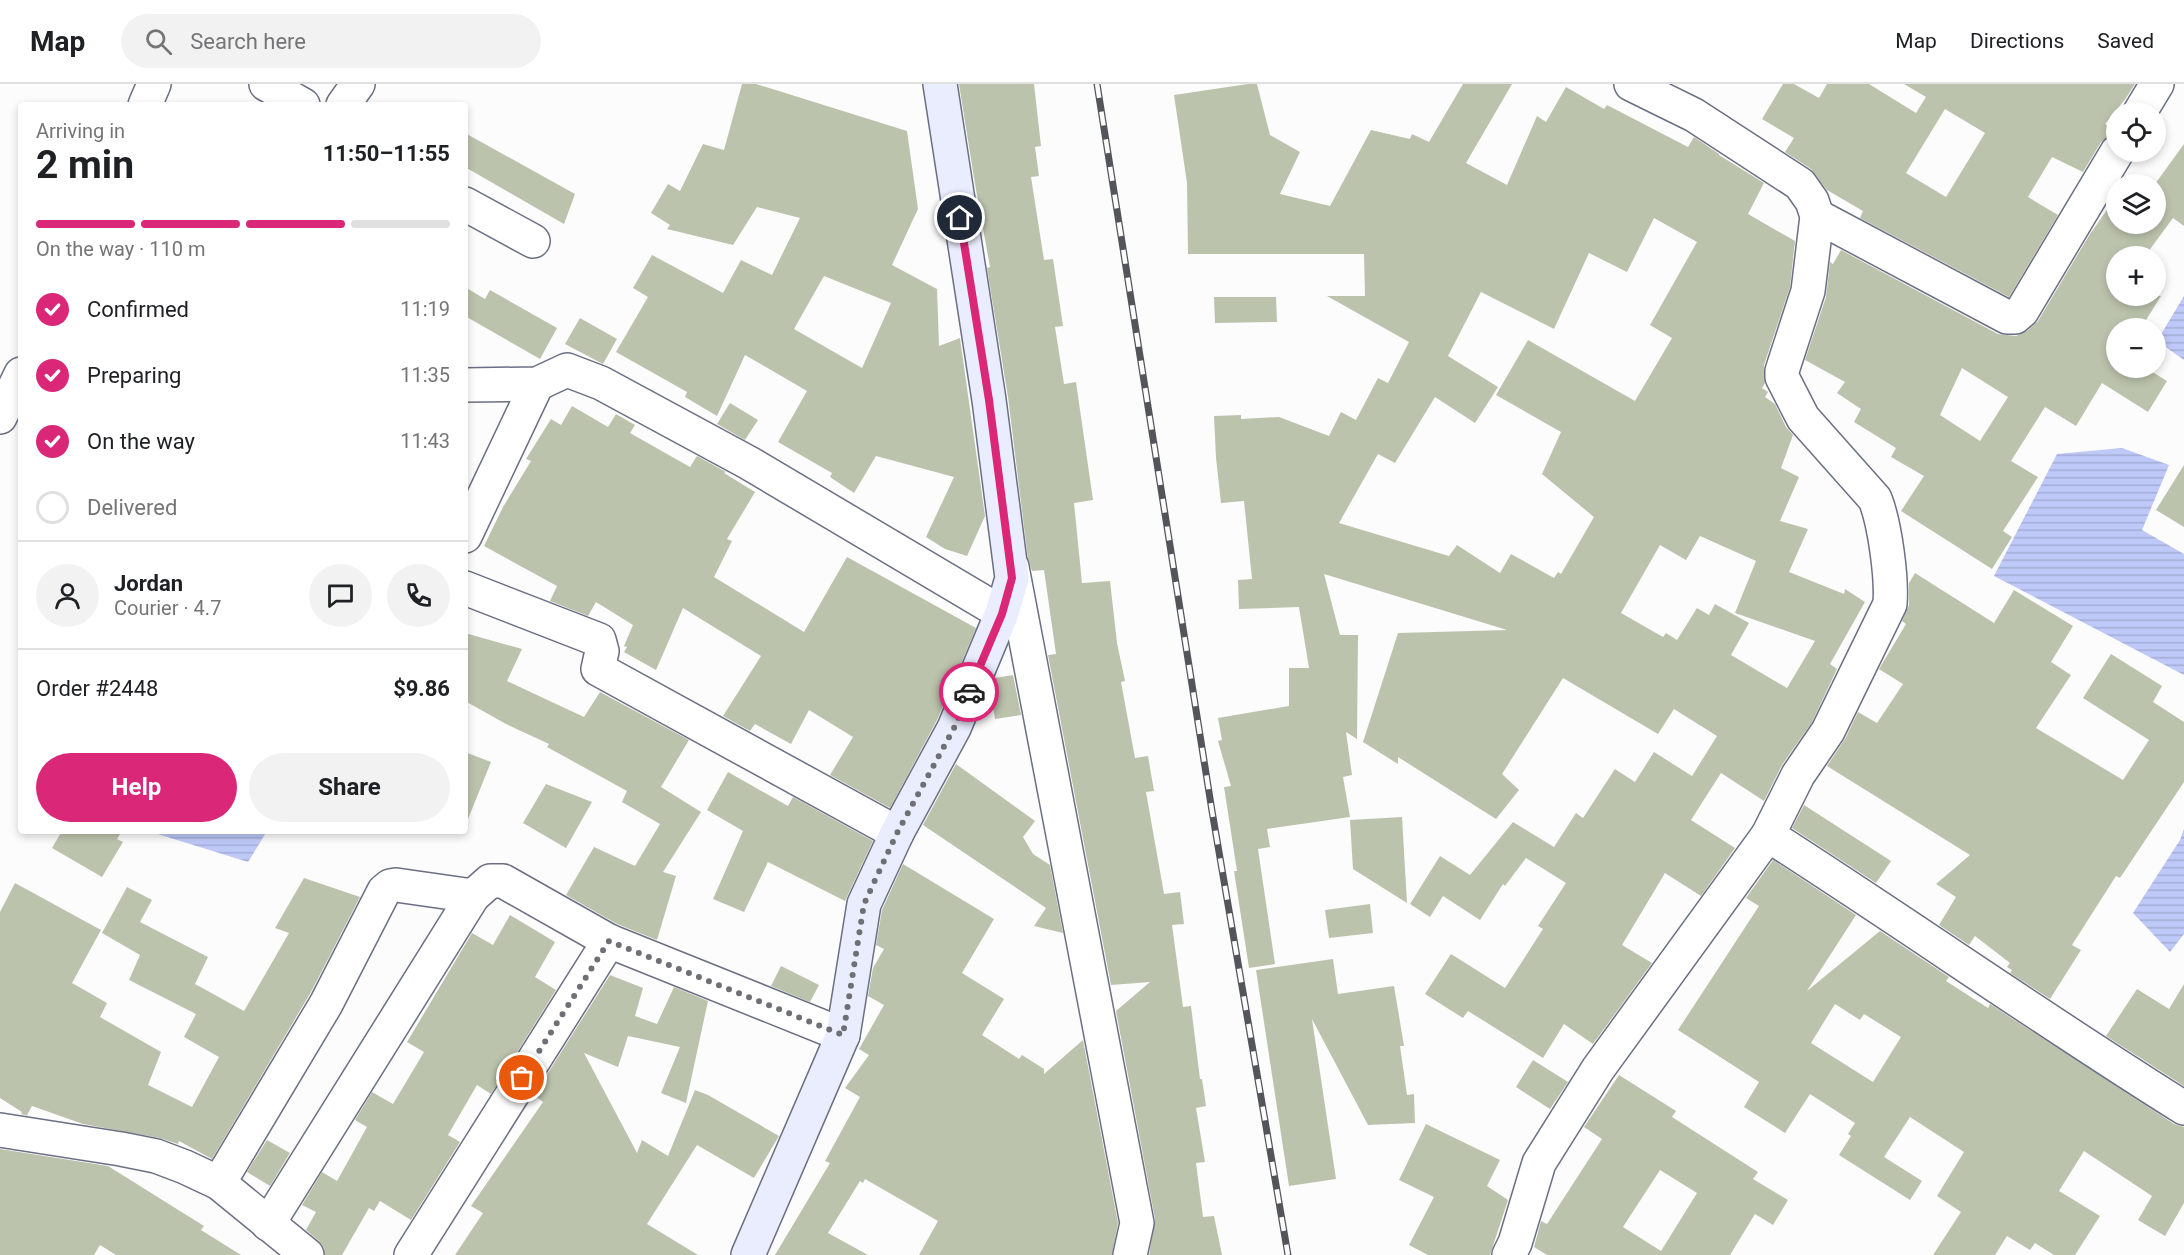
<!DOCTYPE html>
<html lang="en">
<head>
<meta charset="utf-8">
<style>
	:root { --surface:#fff; --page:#f2f2f2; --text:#202124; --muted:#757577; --line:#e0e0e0; --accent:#db2777 }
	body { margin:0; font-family:Roboto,sans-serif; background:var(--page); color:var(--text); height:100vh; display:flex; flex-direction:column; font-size:22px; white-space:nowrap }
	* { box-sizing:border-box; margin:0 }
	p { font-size:20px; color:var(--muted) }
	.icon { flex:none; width:33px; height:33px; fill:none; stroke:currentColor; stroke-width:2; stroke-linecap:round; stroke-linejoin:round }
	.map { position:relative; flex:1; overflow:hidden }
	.drawer { position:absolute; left:18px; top:18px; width:450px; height:732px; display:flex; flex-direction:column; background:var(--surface); border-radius:6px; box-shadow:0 3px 9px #0003 }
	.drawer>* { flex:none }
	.controls { position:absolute; left:2106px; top:18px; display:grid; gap:12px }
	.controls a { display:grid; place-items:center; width:60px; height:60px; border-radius:50%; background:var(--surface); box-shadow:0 3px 9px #0003; font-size:30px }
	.pin { position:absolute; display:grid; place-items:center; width:51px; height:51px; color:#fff; margin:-26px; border:3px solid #fff; border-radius:50%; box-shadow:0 2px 6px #0007 }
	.courier { position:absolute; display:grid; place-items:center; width:60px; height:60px; margin:-30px; border:4px solid #db2777; border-radius:50%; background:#fff; color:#222; box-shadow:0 2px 8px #0007 }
	.headline em { font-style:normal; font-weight:700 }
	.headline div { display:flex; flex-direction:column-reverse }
	.headline { display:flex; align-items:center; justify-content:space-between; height:102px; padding:0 18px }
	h1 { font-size:39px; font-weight:700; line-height:45px }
	.bar { display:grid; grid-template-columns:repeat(4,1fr); gap:9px 6px; align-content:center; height:72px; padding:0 18px }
	.bar i { height:8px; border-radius:4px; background:var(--line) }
	.bar .active { background:var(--accent) }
	.bar p { grid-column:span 4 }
	.line { display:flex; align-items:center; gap:15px; padding:0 18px; border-top:2px solid var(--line) }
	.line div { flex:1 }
	.round { display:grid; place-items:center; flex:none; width:63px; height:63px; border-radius:32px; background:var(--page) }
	ol { padding:0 18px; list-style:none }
	li { display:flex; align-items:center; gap:18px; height:66px }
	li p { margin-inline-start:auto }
	li .icon { padding:6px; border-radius:50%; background:var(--accent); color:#fff; stroke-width:4 }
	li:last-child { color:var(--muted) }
	li i { width:33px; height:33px; border:3px solid var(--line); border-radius:50% }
	.primary-button { display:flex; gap:12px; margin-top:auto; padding:12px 18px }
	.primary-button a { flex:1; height:69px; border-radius:36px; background:var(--accent); color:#fff; font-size:24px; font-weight:700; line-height:69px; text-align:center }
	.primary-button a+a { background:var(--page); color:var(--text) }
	header { display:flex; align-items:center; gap:36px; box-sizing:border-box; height:84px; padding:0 30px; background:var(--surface); border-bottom:2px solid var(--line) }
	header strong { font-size:28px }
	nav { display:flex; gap:33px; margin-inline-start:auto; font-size:21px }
	.search { width:420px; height:54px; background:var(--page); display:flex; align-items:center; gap:15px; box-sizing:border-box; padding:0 21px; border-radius:33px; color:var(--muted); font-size:22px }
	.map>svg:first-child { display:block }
	.water { fill:url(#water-rules) }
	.building { fill:#bcc3ad; fill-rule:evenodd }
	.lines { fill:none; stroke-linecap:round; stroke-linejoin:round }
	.street-casing { stroke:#6a6f83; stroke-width:36 }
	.secondary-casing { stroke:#6a6f83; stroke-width:36 }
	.street { stroke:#fff; stroke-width:33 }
	.secondary { stroke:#e9edfd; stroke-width:33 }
	.rail-casing { stroke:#53555b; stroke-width:7 }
	.rail { stroke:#fcfcfc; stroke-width:4.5; stroke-dasharray:14; stroke-linecap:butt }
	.done { stroke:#6e7075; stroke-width:6; stroke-dasharray:0 10.8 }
	.route { stroke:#db2777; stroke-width:8 }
</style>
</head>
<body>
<header>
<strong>Map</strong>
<div class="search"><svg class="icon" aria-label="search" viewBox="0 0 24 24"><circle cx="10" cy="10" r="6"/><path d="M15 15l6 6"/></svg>Search here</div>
<nav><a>Map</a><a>Directions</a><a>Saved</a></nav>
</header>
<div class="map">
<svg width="2184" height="1171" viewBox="0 0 2184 1171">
	<defs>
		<pattern id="water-rules" width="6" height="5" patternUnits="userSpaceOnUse" patternTransform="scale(1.5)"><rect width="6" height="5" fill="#bec9f8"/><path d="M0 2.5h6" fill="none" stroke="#a3acd5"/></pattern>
	</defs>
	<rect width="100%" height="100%" fill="#fcfcfc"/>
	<!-- water -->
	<g class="water">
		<path d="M2184 212V276L2157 257Z"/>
		<path d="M2122 364 2169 381 2142 446 2184 470V591L1994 492 2057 370Z"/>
		<path d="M2184 745V850L2170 868 2133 829 2180 756Z"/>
		<path d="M148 747H267L248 778Z"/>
	</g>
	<!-- building -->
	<g class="building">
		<path d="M742 0H756L907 47 918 125 892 181 937 205 939 262 960 254 985 432 967 472 945 465 926 453 954 393 876 372 854 409 830 393 832 389 778 358 807 307 745 271 717 332 685 313 687 308 616 268 648 213 633 204 652 171 723 209 741 176 772 191 800 134 757 123 733 161 667 145 670 141 651 129 668 100 680 107 703 60 724 66ZM824 192 891 219 862 284 794 245Z"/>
		<path d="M959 0H1034L1041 62 1035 63 1039 92 1031 93 1044 176 1053 175 1063 242 1055 243 1064 300 1076 298 1093 416 1074 419 1082 499 1110 497 1117 559 1125 597 1121 598 1135 674 1148 672 1154 707 1146 708 1164 810 1180 808 1184 840 1172 841 1183 923 1191 922 1200 995H1202L1206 1022 1196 1024 1205 1078 1196 1079 1203 1133 1214 1132 1222 1171H1149L1155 1135 1116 927 1150 898 1111 901 1048 571 1056 570 1044 486 1032 487 1028 475 1008 313 987 184 990 183 975 100Z"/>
		<path d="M1248 0H1257L1270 51 1300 68 1280 110 1330 122 1371 46 1410 55 1412 50 1429 58 1463 0H1512L1466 79 1507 101 1537 32 1546 38 1566 3 1604 25 1607 21 1688 63 1694 53 1719 70V71L1764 99 1748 130 1795 157 1790 203 1764 281 1765 299 1762 304 1768 308 1765 313 1775 320 1786 343 1793 351 1781 384 1799 393 1780 437 1808 445 1789 488 1844 510 1845 505 1865 518 1830 580 1837 585 1812 638 1782 681 1764 717 1721 689 1691 736 1735 764 1701 812 1665 789 1622 861 1652 879 1593 960 1564 940 1543 974 1468 927 1463 934 1425 910 1451 870 1505 904 1543 845 1538 842 1566 799 1526 774 1505 802 1503 800 1480 836 1443 812 1430 833 1410 820 1440 772 1470 791 1513 738 1554 763 1576 729 1583 734 1615 685 1635 698 1654 668 1692 692 1717 652 1674 625 1658 650 1563 594 1502 690 1519 706 1496 735 1398 673V680L1363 658 1398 549 1507 546 1324 490 1340 551H1358L1357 655 1346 648 1352 691 1343 693 1350 733 1267 745 1270 763 1258 765 1275 880 1249 884 1234 787H1237L1224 703 1231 702 1218 657 1222 656 1218 634 1289 622V584H1309L1299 523 1239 525 1238 496 1252 495 1244 417 1221 419 1216 374 1214 332 1241 331V335L1279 333 1329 352 1341 328 1356 336 1378 294 1388 299 1409 258 1327 212H1365L1364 170H1188L1187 99 1174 11ZM1654 134 1697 158 1650 241 1672 254 1635 317 1528 256 1496 311 1561 348 1542 390 1594 433 1561 490 1558 488 1554 494 1511 470 1500 489 1457 461 1449 472 1339 439 1378 370 1395 379 1435 313 1475 339 1498 303 1448 272 1481 208 1554 245 1589 169 1627 188ZM1700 452 1756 477 1735 529 1815 557 1787 604 1731 571 1749 539 1715 520 1709 531 1697 524 1677 556 1666 549 1663 553 1621 529 1660 461 1686 476Z"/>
		<path d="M1783 0H1794L1819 14 1827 0H1869L1916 29 1926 13 1904 0H2135L2126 14 2105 40 2116 47 2101 58 2083 88 2052 73 2028 113 2058 131 2009 213 1860 134 1863 127 1827 106 1811 85 1785 68 1794 54 1762 35ZM1945 25 1985 49 1946 113 1906 89Z"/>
		<path d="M465 49 575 110 564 140 465 83Z"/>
		<path d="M2184 60V142L2173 134 2145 172H2116V212H2161L2141 244H2116V284H2146L2167 297 2148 328 2102 299 2076 342 2045 323 2011 377 2038 393 2003 447 2012 453 1992 485 1901 427 1924 392 1891 373 1896 364 1854 338 1861 325 1837 309 1845 298 1805 276 1826 213 1830 178 1833 180 1841 166 1998 250 2016 252 2027 247 2038 237 2090 150 2109 123 2116 129V140H2156L2155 100ZM1962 284 2008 313 1980 357 1940 331Z"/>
		<path d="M465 203 485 215 490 206 557 244 540 275 465 232Z"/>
		<path d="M1214 213H1276L1277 238 1215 239Z"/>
		<path d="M580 234 617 255 603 280 565 260Z"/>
		<path d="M730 319 758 336 745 356 717 340Z"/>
		<path d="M572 322 608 343 616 330 635 341 630 349 690 383 697 372 726 388 724 389 755 408 727 455 732 457 714 493 804 548 847 473 976 544 937 636 890 724 830 691 853 653 809 626 791 660 755 640 750 647 723 632 761 572 683 524 656 586 624 568 627 563 624 562 633 541 596 518 588 532 550 517 557 502 484 462 503 423 531 377 526 375 551 335 561 341Z"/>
		<path d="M2184 381V443L2156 426Z"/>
		<path d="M1915 489 1994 539 2014 506 2073 542 2051 578 2071 591 2036 644 2123 696 2149 656 2083 614 2111 570 2162 602 2153 618 2184 638V698L2120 794 2116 792 2072 861 2081 866 2050 915 2010 889 2012 886 2007 883 2010 879 1975 852 1969 861 1939 841 1956 813 1936 800 1970 771 1827 682 1845 655 1858 628 1877 639 1903 600 1879 585 1906 540 1902 537 1909 521V499Z"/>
		<path d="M465 549 522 565 507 597 584 633 600 608 689 656 661 703 701 728 663 788 676 792 657 856 617 840 566 811 594 763 635 782 660 740 622 718 627 707 547 663 549 660 506 640 465 617Z"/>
		<path d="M1013 591 1021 631 995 635 990 605 995 594Z"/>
		<path d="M465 668 491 678 466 740H465Z"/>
		<path d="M956 680 1035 737 1023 753 1033 770 1050 781 1063 849 1034 842 1046 824 923 741Z"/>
		<path d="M728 688 788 722 793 713 873 757 845 817 768 778 744 828 713 815 743 747 707 726Z"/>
		<path d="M546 700 592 718 566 764 523 739Z"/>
		<path d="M1804 721 1891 777 1876 799 1792 744Z"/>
		<path d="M1402 733 1407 819 1353 785 1350 736Z"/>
		<path d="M62 747H122L117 755 123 758 102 793 52 764Z"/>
		<path d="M1773 776 1856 831 1807 907 1880 847 1949 893 1946 897 1988 924 1990 920 2174 1040 2184 1043V1119L2165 1152 2138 1136 2152 1112 2084 1067 2059 1107 2100 1132 2075 1171H2054L2035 1159 2030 1166 2007 1152 1995 1171H1933L1961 1128 1937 1112 1964 1068 1910 1033 1884 1073 1922 1097 1910 1116 1839 1071 1851 1052 1848 1050 1855 1039 1810 1010 1785 1049 1744 1023 1759 998 1678 946 1759 822 1746 814ZM1835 920 1860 936 1864 930 1901 953 1873 998 1811 959Z"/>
		<path d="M903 780 994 835 962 889 1004 915 982 951 1019 975 1022 971 1044 985V990L1083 956 1118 1139 1112 1171H919L938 1137 865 1095 863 1099 860 1097 828 1149 868 1171H775L830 1079 825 1077 860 1013 845 1004 869 971 859 965 884 921 868 912 873 884 884 865 876 861 882 826Z"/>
		<path d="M304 794 360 813 311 908 212 1075 179 1057 178 1060 160 1054 83 1040 32 1022 27 1031 29 1032 21 1030 22 1028 0 1014V828L15 799 101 846 72 899 107 919 100 933 161 968 148 1001 192 1023 219 973 184 953 196 930 129 896 140 871 102 849 127 803 152 816 140 838 208 873 195 900 244 927 289 849 275 844Z"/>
		<path d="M1370 820 1373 849 1329 854 1325 826Z"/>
		<path d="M510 831 555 858 535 893 556 906 491 1010 477 1001 448 1051 460 1058 411 1136 380 1117 374 1127 369 1124 342 1171H325L324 1164 319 1157 306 1146 316 1128 302 1121 322 1088 337 1097 367 1043 355 1036 372 1008 393 1020 424 968 407 958 472 849 493 861Z"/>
		<path d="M1333 875 1338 910 1394 902 1404 962H1400L1407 1011 1414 1010 1415 1039 1368 1041 1312 935 1336 1095 1289 1102 1256 886Z"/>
		<path d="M781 882 819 901 810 918 771 902Z"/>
		<path d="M610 891 643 904 635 932 657 940 674 903 708 917 686 1019 661 1009 680 963 628 952 618 983 584 969 637 1069 642 1056 668 1072 695 1006 708 1011 779 1052 754 1094 697 1061 647 1140 698 1171H455L483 1129 471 1122 543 1018 534 1011Z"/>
		<path d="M2184 900V1002L2106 952 2137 905 2169 925Z"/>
		<path d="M1533 976 1568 998 1550 1025 1516 1003Z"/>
		<path d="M1619 991 1676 1027 1672 1033 1758 1088 1753 1095 1788 1116 1773 1141 1755 1130 1730 1171H1547L1534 1163 1541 1137 1547 1140 1602 1055 1584 1043ZM1660 1086 1697 1109 1661 1167 1623 1143Z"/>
		<path d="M1426 1040 1500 1076 1487 1102 1508 1116 1490 1171H1428L1409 1161 1434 1113 1399 1096Z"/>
		<path d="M267 1056 290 1069 270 1102 247 1088Z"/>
		<path d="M0 1065 108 1082 204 1142 201 1146 241 1171H116L100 1161 94 1171H0Z"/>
	</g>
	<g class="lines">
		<!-- street casing -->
		<g class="street-casing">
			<g id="street">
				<path d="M266 0 303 21"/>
				<path d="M1631 0 1694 31 1800 100 1812 117 1817 132 1808 207 1782 287V293L1803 334 1875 415C1885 440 1892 494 1890 520L1828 647 1798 691 1768 751C1907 840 2043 936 2184 1024"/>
				<path d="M145 21 154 0"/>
				<path d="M343 21 358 0"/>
				<path d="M2140 28 2157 0"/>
				<path d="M465 120 533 157"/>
				<path d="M1817 132 2007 233H2015L2022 227 2117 68"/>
				<path d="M465 301 537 300 567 286 601 299 749 379 1002 529"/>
				<path d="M0 333 21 290"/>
				<path d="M465 452 537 300"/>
				<path d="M1012 483 1137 1139 1130 1171"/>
				<path d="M465 504 599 556 602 567 598 585 897 749"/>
				<path d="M0 1046 121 1065 156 1072 185 1083 219 1099 307 1171"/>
				<path d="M219 1099 326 920 384 807 390 802 396 801 473 812"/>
				<path d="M268 1140 473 812 490 797H503L609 857 843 951"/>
				<path d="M411 1171 609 857"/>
				<path d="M1509 1171 1515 1159 1539 1079 1598 985 1768 751"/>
			</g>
		</g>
		<!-- secondary casing -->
		<g class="secondary-casing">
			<path id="secondary" d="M748 1171 843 951 864 820 897 749 954 644 1002 529 1012 494 989 316 940 0"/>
		</g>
		<!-- street -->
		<use href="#street" class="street"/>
		<!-- secondary -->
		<use href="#secondary" class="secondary"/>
		<!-- rail casing -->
		<g class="rail-casing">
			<path id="rail" d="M1097 0 1212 727 1288 1171"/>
		</g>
		<!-- rail -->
		<use href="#rail" class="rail"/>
	</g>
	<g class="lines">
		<!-- done -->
		<path class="done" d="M522 994 609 857 843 951 864 820 897 749 954 644 969 608"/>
		<!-- route -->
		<path class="route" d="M960 134 989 316 1012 494 1002 530 969 608"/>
	</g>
</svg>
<div class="controls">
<a><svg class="icon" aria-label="locate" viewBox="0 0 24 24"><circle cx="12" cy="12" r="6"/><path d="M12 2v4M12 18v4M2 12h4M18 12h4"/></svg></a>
<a><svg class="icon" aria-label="layers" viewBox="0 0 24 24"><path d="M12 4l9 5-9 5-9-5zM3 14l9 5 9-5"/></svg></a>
<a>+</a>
<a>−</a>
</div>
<div class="pin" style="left:522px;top:994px;background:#ea580c"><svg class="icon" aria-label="bag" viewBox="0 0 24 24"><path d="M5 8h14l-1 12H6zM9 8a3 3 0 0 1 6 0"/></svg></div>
<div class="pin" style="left:960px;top:134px;background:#1f2937"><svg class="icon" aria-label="home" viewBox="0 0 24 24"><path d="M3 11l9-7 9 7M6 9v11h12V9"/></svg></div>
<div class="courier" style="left:969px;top:608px"><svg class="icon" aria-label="car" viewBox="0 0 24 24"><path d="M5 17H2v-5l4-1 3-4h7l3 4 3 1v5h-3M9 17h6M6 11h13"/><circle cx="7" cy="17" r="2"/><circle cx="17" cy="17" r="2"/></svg></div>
<section class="drawer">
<div class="headline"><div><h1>2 min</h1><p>Arriving in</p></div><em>11:50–11:55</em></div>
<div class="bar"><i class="active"></i><i class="active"></i><i class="active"></i><i></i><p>On the way · 110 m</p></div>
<ol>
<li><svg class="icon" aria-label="check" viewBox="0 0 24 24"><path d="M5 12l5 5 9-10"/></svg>Confirmed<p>11:19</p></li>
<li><svg class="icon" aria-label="check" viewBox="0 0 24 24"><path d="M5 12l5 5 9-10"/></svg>Preparing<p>11:35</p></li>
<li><svg class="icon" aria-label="check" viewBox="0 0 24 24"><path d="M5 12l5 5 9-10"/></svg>On the way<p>11:43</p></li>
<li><i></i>Delivered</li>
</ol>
<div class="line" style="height:108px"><a class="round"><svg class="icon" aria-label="person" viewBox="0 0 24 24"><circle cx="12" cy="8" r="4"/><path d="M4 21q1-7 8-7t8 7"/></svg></a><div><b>Jordan</b><p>Courier · 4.7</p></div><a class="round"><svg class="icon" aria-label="chat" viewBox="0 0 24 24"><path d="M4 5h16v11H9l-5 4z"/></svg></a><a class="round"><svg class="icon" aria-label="phone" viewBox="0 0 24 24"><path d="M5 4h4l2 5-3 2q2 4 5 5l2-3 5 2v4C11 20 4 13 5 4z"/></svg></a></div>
<div class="line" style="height:78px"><div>Order #2448</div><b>$9.86</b></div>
<div class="primary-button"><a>Help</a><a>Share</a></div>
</section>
</div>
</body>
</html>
